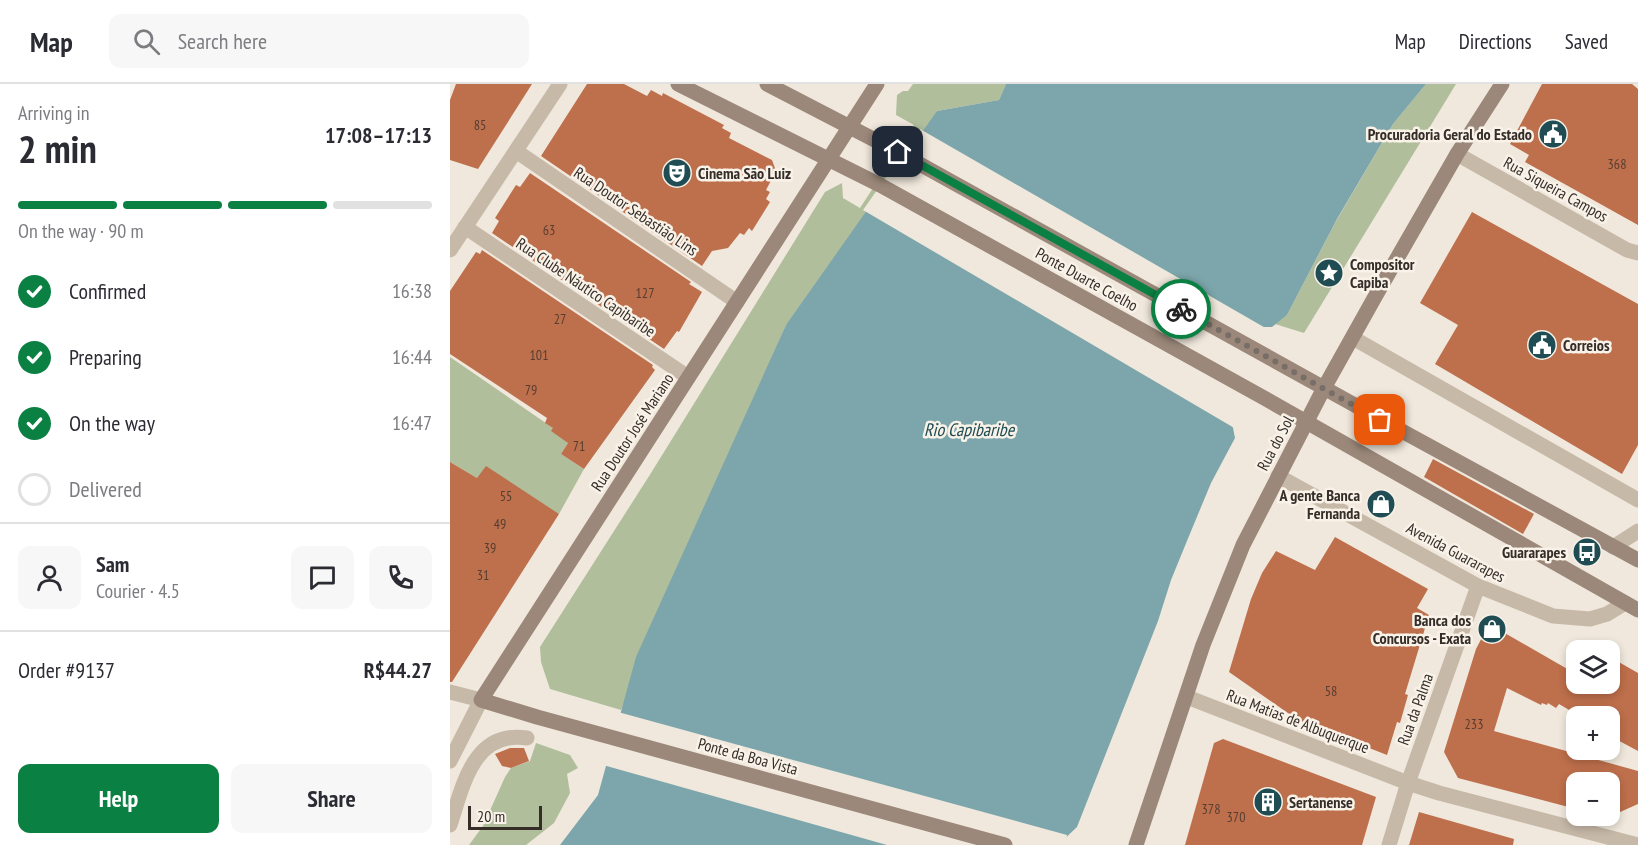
<!DOCTYPE html>
<html lang="en">
<head>
<meta charset="utf-8">
<style>
	:root { --surface:#fff; --page:#f7f7f7; --text:#2b2b33; --muted:#7c7c81; --line:#e1e1e2; --accent:#0b8043 }
	body { margin:0; font-family:"PT Sans Narrow",sans-serif; background:var(--page); color:var(--text); height:100vh; display:flex; flex-direction:column; font-size:22px; white-space:nowrap }
	* { box-sizing:border-box; margin:0 }
	p { font-size:20px; color:var(--muted) }
	.icon { flex:none; width:33px; height:33px; fill:none; stroke:currentColor; stroke-width:2; stroke-linecap:round; stroke-linejoin:round }
	.map { position:relative; flex:1; overflow:hidden }
	.drawer { display:flex; flex-direction:column; background:var(--surface); width:450px }
	.drawer>* { flex:none }
	.buttons { position:absolute; left:1116px; top:556px; display:grid; gap:12px }
	.buttons a { display:grid; place-items:center; width:54px; height:54px; border-radius:12px; background:var(--surface); box-shadow:0 3px 9px #0003; font-size:30px }
	.scale { position:absolute; left:18px; bottom:15px; width:74px; box-sizing:border-box; padding-left:6px; border:3px solid #352d28; border-top:0; font-size:16px; line-height:21px; white-space:nowrap; color:#352d28; -webkit-text-stroke:4px #f8f2e8; paint-order:stroke }
	.pin { position:absolute; display:grid; place-items:center; width:51px; height:51px; color:#fff; margin:-26px; border-radius:12px; box-shadow:0 3px 9px #0006 }
	.courier { position:absolute; display:grid; place-items:center; width:60px; height:60px; margin:-30px; border:4px solid #0b8043; border-radius:50%; background:#fff; color:#222; box-shadow:0 2px 8px #0007 }
	.summary em { font-style:normal; font-weight:700 }
	.summary div { display:flex; flex-direction:column-reverse }
	.summary { display:flex; align-items:center; justify-content:space-between; height:102px; padding:0 18px }
	h1 { font-size:39px; font-weight:700; line-height:45px }
	.bar { display:grid; grid-template-columns:repeat(4,1fr); gap:9px 6px; align-content:center; height:72px; padding:0 18px }
	.bar i { height:8px; border-radius:4px; background:var(--line) }
	.bar .active { background:var(--accent) }
	.bar p { grid-column:span 4 }
	.line { display:flex; align-items:center; gap:15px; padding:0 18px; border-top:2px solid var(--line) }
	.line div { flex:1 }
	.round { display:grid; place-items:center; flex:none; width:63px; height:63px; border-radius:12px; background:var(--page) }
	ol { padding:0 18px; list-style:none }
	li { display:flex; align-items:center; gap:18px; height:66px }
	li p { margin-inline-start:auto }
	li .icon { padding:6px; border-radius:50%; background:var(--accent); color:#fff; stroke-width:4 }
	li:last-child { color:var(--muted) }
	li i { width:33px; height:33px; border:3px solid var(--line); border-radius:50% }
	.action { display:flex; gap:12px; margin-top:auto; padding:12px 18px }
	.action a { flex:1; height:69px; border-radius:12px; background:var(--accent); color:#fff; font-size:24px; font-weight:700; line-height:69px; text-align:center }
	.action a+a { background:var(--page); color:var(--text) }
	header { display:flex; align-items:center; gap:36px; box-sizing:border-box; height:84px; padding:0 30px; background:var(--surface); border-bottom:2px solid var(--line) }
	header strong { font-size:28px }
	nav { display:flex; gap:33px; margin-inline-start:auto; font-size:21px }
	.search { width:420px; height:54px; background:var(--page); display:flex; align-items:center; gap:15px; box-sizing:border-box; padding:0 21px; border-radius:12px; color:var(--muted); font-size:22px }
	main { display:flex; flex:1; min-height:0 }
	.map>svg:first-child { display:block }
	.green { fill:#b0be9c }
	.water { fill:#7ca6ab }
	.pier { fill:#f0e8dc }
	.building { fill:#be6f4b }
	.lines { fill:none; stroke-linecap:round; stroke-linejoin:round }
	.pedestrian { stroke:#c7b9a8; stroke-width:15 }
	.minor { stroke:#c7b9a8; stroke-width:15 }
	.tertiary { stroke:#c7b9a8; stroke-width:15 }
	.secondary { stroke:#9b887a; stroke-width:15 }
	.done { stroke:#766e67; stroke-width:6; stroke-dasharray:0 10.8 }
	.route { stroke:#0b8043; stroke-width:8 }
	.labels { text-anchor:middle; stroke-width:5; stroke-linejoin:round; paint-order:stroke }
	.number-label { font-size:14px; fill:#573e31 }
	.poi-label { font-size:16px; font-weight:bold; fill:#352d28; stroke:#f8f2e8; text-anchor:end }
	.street-label { font-size:16px; fill:#352d28; stroke:#f8f2e8 }
	.water-label { font-size:18px; font-style:italic; fill:#204d54; stroke:#f8f2e8 }
</style>
</head>
<body>
<header>
<strong>Map</strong>
<div class="search"><svg class="icon" aria-label="search" viewBox="0 0 24 24"><circle cx="10" cy="10" r="6"/><path d="M15 15l6 6"/></svg>Search here</div>
<nav><a>Map</a><a>Directions</a><a>Saved</a></nav>
</header>
<main>
<section class="drawer">
<div class="summary"><div><h1>2 min</h1><p>Arriving in</p></div><em>17:08–17:13</em></div>
<div class="bar"><i class="active"></i><i class="active"></i><i class="active"></i><i></i><p>On the way · 90 m</p></div>
<ol>
<li><svg class="icon" aria-label="check" viewBox="0 0 24 24"><path d="M5 12l5 5 9-10"/></svg>Confirmed<p>16:38</p></li>
<li><svg class="icon" aria-label="check" viewBox="0 0 24 24"><path d="M5 12l5 5 9-10"/></svg>Preparing<p>16:44</p></li>
<li><svg class="icon" aria-label="check" viewBox="0 0 24 24"><path d="M5 12l5 5 9-10"/></svg>On the way<p>16:47</p></li>
<li><i></i>Delivered</li>
</ol>
<div class="line" style="height:108px"><a class="round"><svg class="icon" aria-label="person" viewBox="0 0 24 24"><circle cx="12" cy="8" r="4"/><path d="M4 21q1-7 8-7t8 7"/></svg></a><div><b>Sam</b><p>Courier · 4.5</p></div><a class="round"><svg class="icon" aria-label="chat" viewBox="0 0 24 24"><path d="M4 5h16v11H9l-5 4z"/></svg></a><a class="round"><svg class="icon" aria-label="phone" viewBox="0 0 24 24"><path d="M5 4h4l2 5-3 2q2 4 5 5l2-3 5 2v4C11 20 4 13 5 4z"/></svg></a></div>
<div class="line" style="height:78px"><div>Order #9137</div><b>R$44.27</b></div>
<div class="action"><a>Help</a><a>Share</a></div>
</section>
<div class="map">
<svg width="1188" height="761" viewBox="0 0 1188 761">
	<rect width="100%" height="100%" fill="#f0e8dc"/>
	<!-- green -->
	<g class="green">
		<path d="M463 0H556L549 16 487 27 445 144 336 241 171 626 100 605 91 578 90 563 201 389 375 108 392 99 393 114 410 124 464 41 446 31 447 11 453 7H458Z"/>
		<path d="M976 0H1006L854 249 825 240 837 231 885 139 943 40Z"/>
		<path d="M0 273 103 344 118 359 111 370 134 385 109 430 27 394 0 378Z"/>
		<path d="M86 659 120 671 128 684 117 690 120 709 104 739 76 761H19L33 742 55 693 61 684 80 677Z"/>
	</g>
	<!-- water -->
	<path class="water" d="M556 0H976L943 40 887 135 837 231 822 243H813L782 339 785 354 761 399 739 452 721 496 708 537 627 743 608 761H110L148 711 186 573 336 241 487 27 549 16Z"/>
	<!-- pier -->
	<g class="pier">
		<path d="M470 45 819 246H815L787 329 786 345 413 126Z"/>
		<path d="M168 628 617 751 616 756 612 761H437L153 681Z"/>
	</g>
	<!-- building -->
	<g class="building">
		<path d="M6 0H82L28 85 0 76V16Z"/>
		<path d="M137 0H174L197 12 201 6 212 12 213 9 274 41 272 44 281 49 279 54 322 76 326 87 316 106 320 108 316 115 320 118 302 147 299 144 294 151 290 149 278 164 262 167 252 182 91 72Z"/>
		<path d="M1092 0H1182L1188 5V141L1075 78 1079 71 1060 60Z"/>
		<path d="M80 89 241 198 239 200 252 208 229 248 227 247 214 265 42 149 49 137 45 134 66 101 70 103Z"/>
		<path d="M1022 128 1188 220V361L1172 390 985 280 1008 241 970 219Z"/>
		<path d="M32 166 203 281 202 283 205 286 134 385 111 370 118 359 101 347 103 344 95 339 97 334 0 270V207L26 168 30 170Z"/>
		<path d="M983 375 1084 430 1073 450 974 393Z"/>
		<path d="M0 378 27 394 36 382 109 430 2 598H0Z"/>
		<path d="M885 453 978 505 967 524 979 531 955 610 958 611 950 639 947 638 937 671 848 636 779 588 801 515 812 489 826 467 865 486Z"/>
		<path d="M1039 540 1126 590V600H1143L1160 609V573L1188 589V667L1160 652V633H1131L1109 620 1106 624 1098 619 1097 621 1092 619 1091 621 1057 604 1044 647 1188 687V720L1159 733 1155 732H1160V699H1126V725L1008 694 994 668 1026 565Z"/>
		<path d="M773 655 926 713 912 761H735L764 659Z"/>
		<path d="M60 664H74L79 677 61 684 52 682 45 670Z"/>
		<path d="M969 728 1064 755 1063 761H959Z"/>
	</g>
	<g class="lines">
		<!-- pedestrian -->
		<g class="pedestrian">
			<path d="M0 608 31 616"/>
			<path d="M737 613 958 699 989 709 1188 761"/>
			<path d="M958 699 1028 502"/>
			<path d="M0 741C13 702 23 646 77 654"/>
		</g>
		<!-- minor -->
		<g class="minor">
			<path d="M66 67 287 218"/>
			<path d="M1007 70 1177 166 1188 169"/>
			<path d="M15 143 238 293"/>
			<path d="M0 166 110 0"/>
			<path d="M903 254 1188 416"/>
			<path d="M828 392 1028 502 1103 532 1140 535 1157 530 1175 519"/>
			<path d="M1163 463 1188 447"/>
			<path d="M939 761 958 699"/>
		</g>
		<!-- tertiary -->
		<path class="tertiary" d="M0 677 31 616"/>
		<!-- secondary -->
		<g class="secondary">
			<path d="M228 0 430 101 816 315 1188 526"/>
			<path d="M317 0 448 68 939 340 1188 476"/>
			<path d="M427 0 31 616 87 633 555 761"/>
			<path d="M686 761 753 561 793 461 874 304 926 211 1007 70 1052 0"/>
		</g>
	</g>
	<g class="lines">
		<!-- done -->
		<path class="done" d="M731 225 930 336"/>
		<!-- route -->
		<path class="route" d="M448 68 731 225"/>
	</g>
	<!-- icons -->
	<defs>
		<g id="civic-disc" transform="scale(1.5)"><circle r="9.5" fill="#204d54" stroke="#f8f2e8"/><path d="M-.6-6.5H3V-4.5H.6V-3L4-1V1h2V6H-6V1h2V-1L-.6-3ZM-1.2 2.5V6h2.4V2.5Z" fill="#fff"/></g>
		<g id="theatre-disc" transform="scale(1.5)"><circle r="9.5" fill="#204d54" stroke="#f8f2e8"/><path d="M-5-5.5Q0-4 5-5.5V0Q5 5 0 6Q-5 5-5 0ZM-3.3-2.5H-1v1.5H-3.3ZM1-2.5H3.3v1.5H1ZM-2.8 1Q0 5.5 2.8 1Z" fill="#fff"/></g>
		<g id="sight-disc" transform="scale(1.5)"><circle r="9.5" fill="#204d54" stroke="#f8f2e8"/><path d="M0-6L1.8-2.2L6-1.7L2.9 1.2L3.7 5.4L0 3.3L-3.7 5.4L-2.9 1.2L-6-1.7L-1.8-2.2Z" fill="#fff"/></g>
		<g id="shop-disc" transform="scale(1.5)"><circle r="9.5" fill="#204d54" stroke="#f8f2e8"/><path d="M-5-2.5h2.3a2.7 3.5 0 0 1 5.4 0H5L5.5 6h-11ZM-1.5-2.5h3a1.5 2.3 0 0 0-3 0Z" fill="#fff"/></g>
		<g id="bus-disc" transform="scale(1.5)"><circle r="9.5" fill="#204d54" stroke="#f8f2e8"/><path d="M-5-6H5V4H4V6H2V4H-2V6H-4V4H-5ZM-3.5-4V0h7V-4ZM-3.5 1.2v1.5H-2V1.2ZM2 1.2v1.5H3.5V1.2Z" fill="#fff"/></g>
		<g id="building-disc" transform="scale(1.5)"><circle r="9.5" fill="#204d54" stroke="#f8f2e8"/><path d="M-4-6H4V6H1V3H-1V6H-4ZM-2.5-4.3h1.7v1.8h-1.7ZM.8-4.3h1.7v1.8H.8ZM-2.5-1h1.7V.8h-1.7ZM.8-1h1.7V.8H.8Z" fill="#fff"/></g>
	</defs>
	<g fill-rule="evenodd">
		<use href="#civic-disc" x="1103" y="50"/>
		<use href="#theatre-disc" x="227" y="89"/>
		<use href="#sight-disc" x="879" y="189"/>
		<use href="#civic-disc" x="1092" y="261"/>
		<use href="#shop-disc" x="931" y="420"/>
		<use href="#bus-disc" x="1137" y="468"/>
		<use href="#shop-disc" x="1042" y="545"/>
		<use href="#building-disc" x="818" y="718"/>
	</g>
	<g class="labels">
		<!-- number labels -->
		<g class="number-label">
			<text x="30" y="46">85</text>
			<text x="1167" y="85">368</text>
			<text x="99" y="151">63</text>
			<text x="195" y="214">127</text>
			<text x="110" y="240">27</text>
			<text x="89" y="276">101</text>
			<text x="81" y="311">79</text>
			<text x="129" y="367">71</text>
			<text x="56" y="417">55</text>
			<text x="50" y="445">49</text>
			<text x="40" y="469">39</text>
			<text x="33" y="496">31</text>
			<text x="881" y="612">58</text>
			<text x="1024" y="645">233</text>
			<text x="761" y="730">378</text>
			<text x="786" y="738">370</text>
		</g>
		<!-- poi labels -->
		<g class="poi-label">
			<text x="1082" y="56">Procuradoria Geral do Estado</text>
			<text x="248" y="95" text-anchor="start">Cinema São Luiz</text>
			<text x="900" y="186" text-anchor="start">Compositor<tspan x="900" dy="18">Capiba</tspan></text>
			<text x="1113" y="267" text-anchor="start">Correios</text>
			<text x="910" y="417">A gente Banca<tspan x="910" dy="18">Fernanda</tspan></text>
			<text x="1116" y="474">Guararapes</text>
			<text x="1021" y="542">Banca dos<tspan x="1021" dy="18">Concursos - Exata</tspan></text>
			<text x="839" y="724" text-anchor="start">Sertanense</text>
		</g>
		<!-- street labels -->
		<g class="street-label">
			<text transform="translate(1106 105) rotate(29)" y="6">Rua Siqueira Campos</text>
			<text transform="translate(186 127) rotate(34)" y="6">Rua Doutor Sebastião Lins</text>
			<text transform="translate(637 195) rotate(29)" y="6">Ponte Duarte Coelho</text>
			<text transform="translate(136 203) rotate(34)" y="6">Rua Clube Náutico Capibaribe</text>
			<text transform="translate(182 348) rotate(-57)" y="6">Rua Doutor José Mariano</text>
			<text transform="translate(825 359) rotate(-62)" y="6">Rua do Sol</text>
			<text transform="translate(1006 468) rotate(28)" y="6">Avenida Guararapes</text>
			<text transform="translate(965 625) rotate(-70)" y="6">Rua da Palma</text>
			<text transform="translate(848 637) rotate(21)" y="6">Rua Matias de Albuquerque</text>
			<text transform="translate(298 672) rotate(15)" y="6">Ponte da Boa Vista</text>
		</g>
		<!-- water labels -->
		<g class="water-label">
			<text x="519" y="352">Rio Capibaribe</text>
		</g>
	</g>
</svg>
<div class="buttons">
<a><svg class="icon" aria-label="layers" viewBox="0 0 24 24"><path d="M12 4l9 5-9 5-9-5zM3 14l9 5 9-5"/></svg></a>
<a>+</a>
<a>−</a>
</div>
<div class="scale">20 m</div>
<div class="pin" style="left:930px;top:336px;background:#ea580c"><svg class="icon" aria-label="bag" viewBox="0 0 24 24"><path d="M5 8h14l-1 12H6zM9 8a3 3 0 0 1 6 0"/></svg></div>
<div class="pin" style="left:448px;top:68px;background:#1f2937"><svg class="icon" aria-label="home" viewBox="0 0 24 24"><path d="M3 11l9-7 9 7M6 9v11h12V9"/></svg></div>
<div class="courier" style="left:731px;top:225px"><svg class="icon" aria-label="bike" viewBox="0 0 24 24"><circle cx="6" cy="16" r="4"/><circle cx="18" cy="16" r="4"/><path d="M6 16l4-8h5l3 8M10 8l3 8H6M13 5h3"/></svg></div>
</div>
</main>
</body>
</html>
